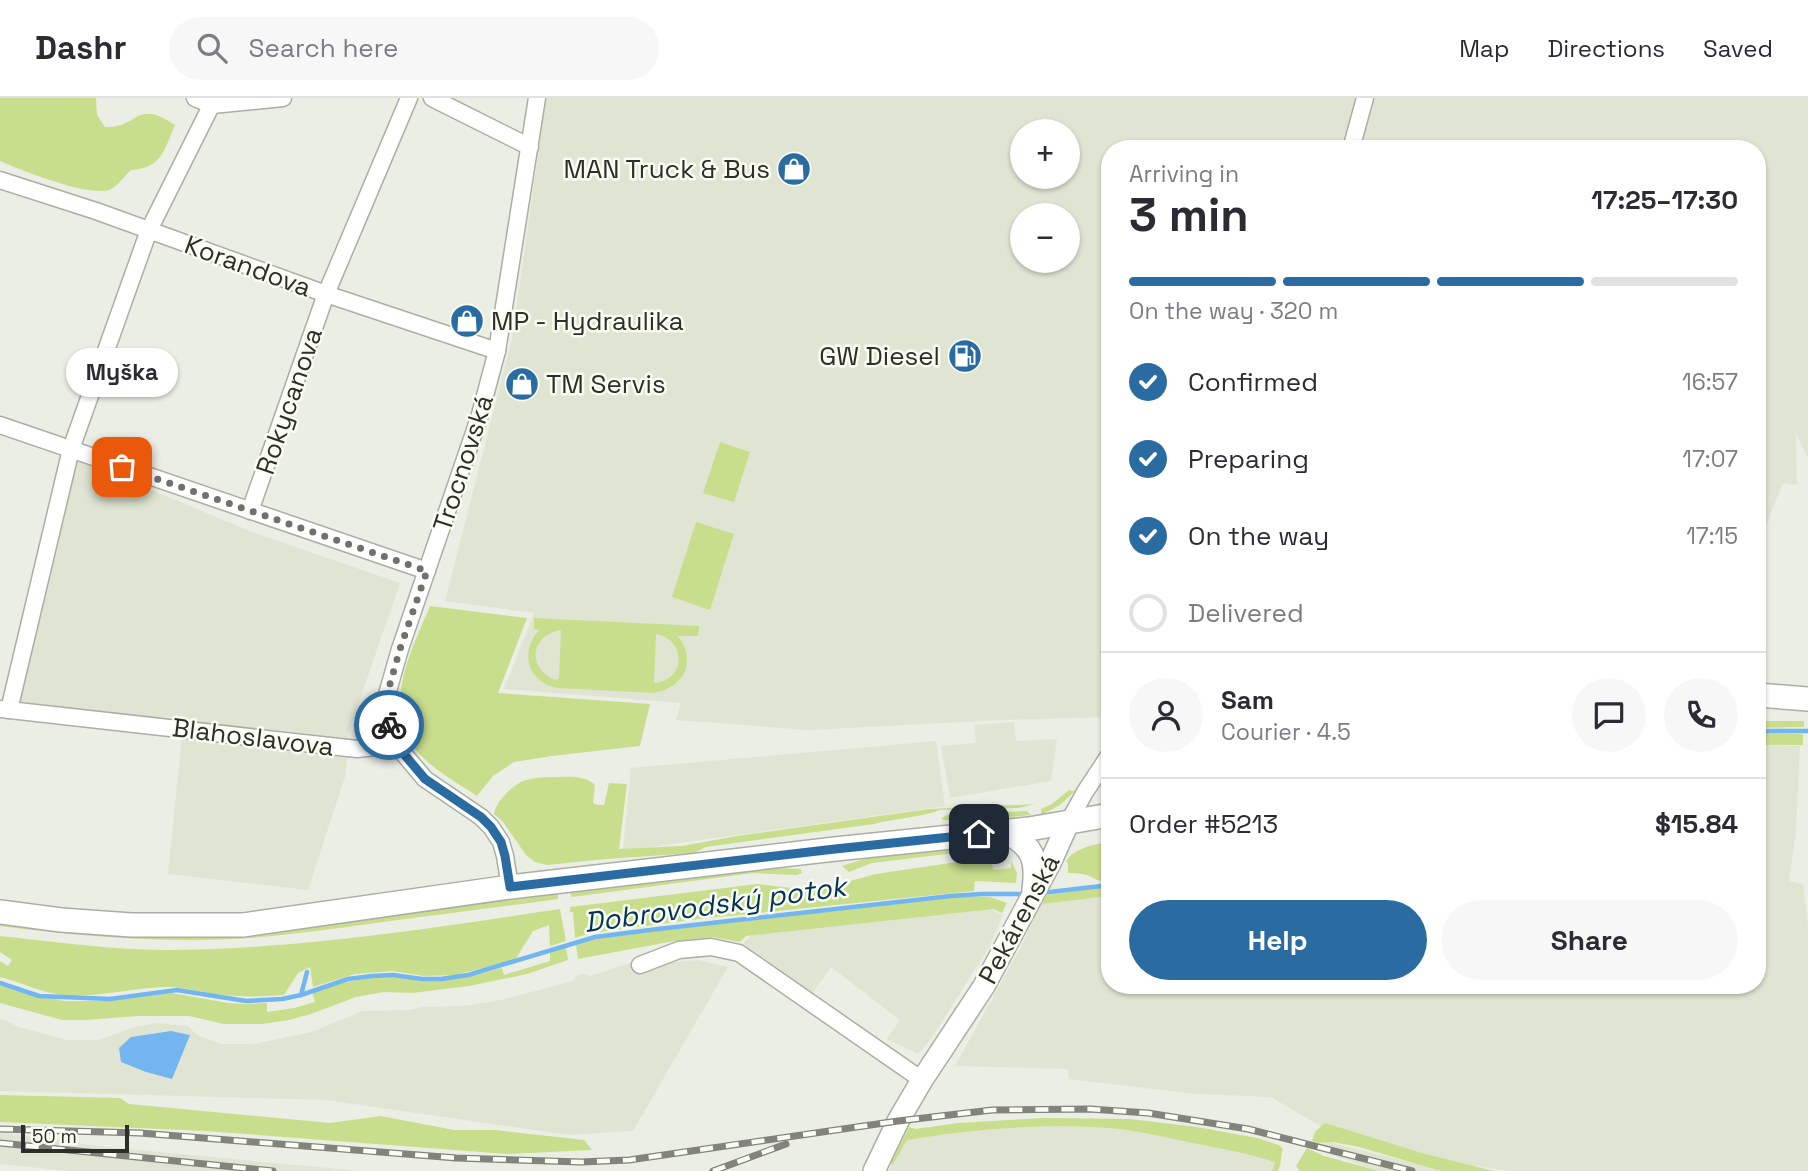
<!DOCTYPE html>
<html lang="en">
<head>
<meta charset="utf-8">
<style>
	:root { --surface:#fff; --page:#f7f7f7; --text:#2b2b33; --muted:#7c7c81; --line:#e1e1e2; --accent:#2a6ca2 }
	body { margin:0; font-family:"Space Grotesk",sans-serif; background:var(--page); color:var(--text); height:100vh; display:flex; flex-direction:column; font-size:26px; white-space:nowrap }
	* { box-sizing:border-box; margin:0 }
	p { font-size:23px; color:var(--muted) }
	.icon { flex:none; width:38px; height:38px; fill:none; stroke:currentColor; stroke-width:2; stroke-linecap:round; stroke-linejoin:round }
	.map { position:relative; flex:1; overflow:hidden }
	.drawer { position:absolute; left:1101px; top:42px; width:665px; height:854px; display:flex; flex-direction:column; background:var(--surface); border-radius:28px; box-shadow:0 2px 5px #0004 }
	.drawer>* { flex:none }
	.fabs { position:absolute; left:1010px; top:21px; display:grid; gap:14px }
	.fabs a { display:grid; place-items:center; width:70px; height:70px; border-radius:50%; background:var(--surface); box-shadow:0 2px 5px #0004; font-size:35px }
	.scale { position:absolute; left:21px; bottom:18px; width:108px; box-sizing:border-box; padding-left:7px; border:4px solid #2d2e2a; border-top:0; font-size:19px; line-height:24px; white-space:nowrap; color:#2d2e2a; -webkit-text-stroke:5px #f9fcf1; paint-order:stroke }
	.pin { position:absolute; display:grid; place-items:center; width:60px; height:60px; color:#fff; margin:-30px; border-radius:14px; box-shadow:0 4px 10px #0006 }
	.courier { position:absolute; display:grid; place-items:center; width:70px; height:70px; margin:-35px; border:5px solid #2a6ca2; border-radius:50%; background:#fff; color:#222; box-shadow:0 2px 9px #0007 }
	.bubble { position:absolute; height:49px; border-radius:24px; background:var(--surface); box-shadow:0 2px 5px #0004; font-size:23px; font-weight:800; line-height:49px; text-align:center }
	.headline em { font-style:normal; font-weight:800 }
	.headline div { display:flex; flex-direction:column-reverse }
	.headline { display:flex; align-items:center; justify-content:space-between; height:119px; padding:0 28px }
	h1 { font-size:46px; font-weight:800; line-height:52px }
	.bar { display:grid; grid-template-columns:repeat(4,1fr); gap:10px 7px; align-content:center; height:84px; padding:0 28px }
	.bar i { height:9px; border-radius:5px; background:var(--line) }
	.bar .active { background:var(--accent) }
	.bar p { grid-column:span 4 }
	.line { display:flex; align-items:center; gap:18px; padding:0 28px; border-top:2px solid var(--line) }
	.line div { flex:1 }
	.round { display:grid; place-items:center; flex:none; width:74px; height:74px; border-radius:37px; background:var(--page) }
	ol { padding:0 28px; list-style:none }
	li { display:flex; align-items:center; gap:21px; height:77px }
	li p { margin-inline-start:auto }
	li .icon { padding:7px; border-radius:50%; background:var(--accent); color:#fff; stroke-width:4 }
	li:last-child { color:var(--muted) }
	li i { width:38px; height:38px; border:4px solid var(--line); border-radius:50% }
	.primary-button { display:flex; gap:14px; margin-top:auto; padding:14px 28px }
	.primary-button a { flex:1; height:80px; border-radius:42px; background:var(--accent); color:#fff; font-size:28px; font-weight:800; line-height:80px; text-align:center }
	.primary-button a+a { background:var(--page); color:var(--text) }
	header { display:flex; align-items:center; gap:42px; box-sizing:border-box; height:98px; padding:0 35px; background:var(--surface); border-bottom:2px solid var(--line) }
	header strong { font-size:33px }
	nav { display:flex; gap:38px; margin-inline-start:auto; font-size:24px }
	.search { width:490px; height:63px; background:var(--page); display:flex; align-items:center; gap:18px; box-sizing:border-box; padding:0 24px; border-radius:38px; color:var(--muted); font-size:26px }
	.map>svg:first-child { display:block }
	.built { fill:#e0e5d3; fill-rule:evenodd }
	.green { fill:#c9de8c; fill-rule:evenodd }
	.water { fill:#72b5f0 }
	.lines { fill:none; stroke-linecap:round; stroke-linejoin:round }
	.stream { stroke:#72b5f0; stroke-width:4.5 }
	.minor-casing { stroke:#abaea4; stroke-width:19 }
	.tertiary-casing { stroke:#abaea4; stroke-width:24 }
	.secondary-casing { stroke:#abaea4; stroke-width:26 }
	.minor { stroke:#fff; stroke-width:16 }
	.tertiary { stroke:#fff; stroke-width:21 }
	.secondary { stroke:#fff; stroke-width:23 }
	.rail-casing { stroke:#81837c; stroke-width:7 }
	.rail { stroke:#f9fcf1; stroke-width:4.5; stroke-dasharray:13; stroke-linecap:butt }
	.done { stroke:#70716b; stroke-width:7; stroke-dasharray:0 12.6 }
	.route { stroke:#2a6ca2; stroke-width:9 }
	.labels { text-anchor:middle; stroke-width:5; stroke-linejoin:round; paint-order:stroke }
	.poi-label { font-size:26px; fill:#2d2e2a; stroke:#f9fcf1; text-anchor:end }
	.street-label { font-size:26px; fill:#2d2e2a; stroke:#f9fcf1 }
	.water-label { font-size:28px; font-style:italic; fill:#003358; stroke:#f9fcf1 }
</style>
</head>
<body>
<header>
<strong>Dashr</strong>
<div class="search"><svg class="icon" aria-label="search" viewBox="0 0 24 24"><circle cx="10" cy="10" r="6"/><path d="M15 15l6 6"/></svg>Search here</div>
<nav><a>Map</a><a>Directions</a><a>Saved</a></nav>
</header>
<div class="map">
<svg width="1808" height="1073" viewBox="0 0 1808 1073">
	<rect width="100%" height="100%" fill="#ebeee4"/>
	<!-- built -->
	<g class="built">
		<path d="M546 0H1808V360L1796 335 1797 387 1783 385 1757 451V51H1110L1109 619 1003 622 810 632 676 622 681 605 504 591 534 515 445 503 512 241ZM1022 33H1068V79H1022ZM1022 117H1068V163H1022Z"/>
		<path d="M78 361 252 434 400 485 347 639V662L345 679 308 792 168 776 184 619H156L18 604Z"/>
		<path d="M1014 624 1016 643 1057 641 1051 683 950 700 941 648 976 645 974 627Z"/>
		<path d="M936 643 945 708 623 753 631 670Z"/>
		<path d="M1757 647 1800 648 1796 733 1789 783 1803 786 1808 828V1073H1510L1427 1061 1327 1032 1271 999 1195 996 1069 981 1068 971 955 968 1023 845 1040 806 1109 798 1110 887H1757Z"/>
		<path d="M986 809 1003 817 989 849 931 941 918 956 887 941 900 922 831 869 812 896 743 845 752 837Z"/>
		<path d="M698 862 728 869 633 1033 568 1037 326 1002 0 993V920L19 929 67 942H99L134 929 158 925 188 928 197 937 222 946H253L312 934 362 913 408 912 422 909 464 908 501 902 573 883 576 878 583 876 591 878 635 863 641 867Z"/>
		<path d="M1025 1028 1122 1029 1280 1062 1275 1073H889L903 1041 958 1033Z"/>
		<path d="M0 1034 106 1049 361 1073H68L0 1066Z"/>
		<path d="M1325 1043 1445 1073H1377L1322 1053Z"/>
	</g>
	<!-- green -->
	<g class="green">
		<path d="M0 0H96L97 17 105 29C139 30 135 0 175 27 164 52 162 70 131 72 125 77 118 88 111 91 92 101 21 72 0 63Z"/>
		<path d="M720 344 750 354 734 404 703 395Z"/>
		<path d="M696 424 734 436 710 512 672 499Z"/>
		<path d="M430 508 527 520 498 595 650 606 640 648 552 658 514 664 493 678 477 698C456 684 432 671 416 652 381 609 412 551 430 508Z"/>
		<path d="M534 520 699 528 698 538H678C697 563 685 590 653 595L557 590C526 583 520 554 539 532L534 531ZM561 532 559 581 555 582C527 570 530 537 561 532ZM656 536C687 542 686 583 654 585Z"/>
		<path d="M1804 623V629L1757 630V623Z"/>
		<path d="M1757 635 1803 636V647H1757Z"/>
		<path d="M550 679C564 679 584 676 595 687L593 705 598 707H604L609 685 627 686 619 751 682 748 737 738 929 711 1035 706 1019 710 940 712C919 720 896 720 874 726L706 749 694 755 606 761 547 767 535 764 526 757 503 724 494 716C496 703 513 686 526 682 534 680 542 679 550 679Z"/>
		<path d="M1069 692 1075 693 1060 707 1041 717V711L1052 706Z"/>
		<path d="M1027 713 1031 717 981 722H943L942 720 947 717Z"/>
		<path d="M999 744H1005L1018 753 1006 750H996L872 765 849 774 842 768 870 759Z"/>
		<path d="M1109 744V782L1100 783C1087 777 1084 775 1068 775V766L1066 763C1075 750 1094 746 1109 744Z"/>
		<path d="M991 759 993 772 1011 770V763L1017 775 1016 785 975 783 974 793 699 821 591 835 575 840 573 814H570V809L757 786 800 791 835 787 876 776Z"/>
		<path d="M753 769 801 771 802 775 797 777 753 775 572 799 569 793Z"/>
		<path d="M1109 788V798L1042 806 1047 797Z"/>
		<path d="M558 795V801C500 809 441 816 383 824 334 831 284 838 235 841 156 845 78 838 0 828V823L280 831 393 818Z"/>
		<path d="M968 798 990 799 1007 805 1002 815 994 811 746 838 740 844 713 839 669 844 578 861 576 847 595 841 638 835Z"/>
		<path d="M560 811 566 843 550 848 549 827 533 833 515 862 455 877 424 878 392 873 355 876 313 889 310 869 298 875 284 897C261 899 237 899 214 896 199 893 186 890 171 889 133 889 100 900 63 897 41 895 21 884 0 879V863L8 868 12 862 0 854V838C56 844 113 852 169 852 300 851 431 830 560 811Z"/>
		<path d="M566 849 568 862 527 876 469 888 412 895 384 894 356 899 311 916 289 922 262 926H224L189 918H139L85 922H62L0 905V887L43 899 64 903H110L172 895 228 905 245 906 267 905V914L294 910 315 904 312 894C337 886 362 879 388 879 406 880 424 884 443 882 463 880 483 875 502 870L504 877 550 863V855Z"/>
		<path d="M0 997 120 1000 129 1006 330 1025 381 1018 454 1032H495L584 1042 592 1052 507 1056 206 1033 0 1024Z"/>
		<path d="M1042 1020 1130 1021 1197 1029 1257 1040 1279 1047 1283 1051C1280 1059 1282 1065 1278 1073H1272L1275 1064C1250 1056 1224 1051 1198 1046 1172 1041 1145 1034 1119 1031 1054 1024 971 1031 907 1042L892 1068 891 1065 909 1029 916 1031 958 1025Z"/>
		<path d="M1325 1025 1422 1055 1494 1073H1441L1359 1049 1333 1044 1320 1045 1312 1043 1315 1034Z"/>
		<path d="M1307 1050 1324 1058 1379 1073H1300L1296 1068Z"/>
	</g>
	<!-- water -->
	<path class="water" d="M171 933 190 937 172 981 146 974 121 964 119 950 131 939Z"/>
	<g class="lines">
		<!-- stream -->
		<g class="stream">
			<path d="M1757 633H1808"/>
			<path d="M1041 795 1110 787"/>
			<path d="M0 885 39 898 110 901 177 892 246 903 282 901 301 897 348 881 372 878 393 877 422 881H441L468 877 595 839 658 831 951 798 981 796H1025"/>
			<path d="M301 897 307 874"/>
		</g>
		<!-- minor casing -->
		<g class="minor-casing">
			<g id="minor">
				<path d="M195 0 212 7 283 0"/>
				<path d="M432 0 530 49"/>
				<path d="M1351 51 1365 0"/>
				<path d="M0 82 96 113 326 196 497 253"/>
				<path d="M0 327 427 473"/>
				<path d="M250 413 326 196 409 0"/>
				<path d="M0 611 357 651 375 649 392 642"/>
				<path d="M9 612 71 351 149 132 215 0"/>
				<path d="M1069 723 1085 694 1110 656"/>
				<path d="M510 789 505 758 501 744 491 729 481 719 425 681 392 642 388 619 386 600 400 551 479 320 497 253 537 0"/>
				<path d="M640 867 679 852 711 849 739 855 922 982"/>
			</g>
		</g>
		<!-- tertiary casing -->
		<g class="tertiary-casing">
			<path id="tertiary" d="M874 1073 898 1023 922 982 984 888 1051 763 1069 723"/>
		</g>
		<!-- secondary casing -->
		<g class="secondary-casing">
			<g id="secondary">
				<path d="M1757 597 1808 601"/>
				<path d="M1005 733C1033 748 1038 761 1034 792"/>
				<path d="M0 814 61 822 131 827H243L510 789 835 751 1029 731 1110 717"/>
			</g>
		</g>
		<!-- minor -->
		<use href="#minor" class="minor"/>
		<!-- tertiary -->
		<use href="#tertiary" class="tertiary"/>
		<!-- secondary -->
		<use href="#secondary" class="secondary"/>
		<!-- rail casing -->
		<g class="rail-casing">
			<g id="rail">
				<path d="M0 1031 140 1035 456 1060 581 1064 629 1062 898 1023 992 1012 1090 1011 1148 1015 1248 1031 1412 1073"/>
				<path d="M0 1045 273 1073"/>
				<path d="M713 1073 786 1046"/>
			</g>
		</g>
		<!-- rail -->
		<use href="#rail" class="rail"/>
	</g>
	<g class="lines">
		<!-- done -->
		<path class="done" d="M122 369 427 473 400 551 386 600 389 627"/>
		<!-- route -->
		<path class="route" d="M389 627 392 642 425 681 481 719 491 729 501 744 505 758 510 789 835 751 979 736"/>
	</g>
	<!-- icons -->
	<defs>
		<g id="shop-disc" transform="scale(1.75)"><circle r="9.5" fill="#2a6ca2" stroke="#f9fcf1"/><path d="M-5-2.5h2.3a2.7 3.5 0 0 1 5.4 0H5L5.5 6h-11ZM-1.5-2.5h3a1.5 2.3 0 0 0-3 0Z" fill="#fff"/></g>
		<g id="fuel-disc" transform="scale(1.75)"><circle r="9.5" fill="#2a6ca2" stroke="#f9fcf1"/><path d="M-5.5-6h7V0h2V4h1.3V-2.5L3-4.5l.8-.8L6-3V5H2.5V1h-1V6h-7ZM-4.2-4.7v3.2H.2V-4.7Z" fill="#fff"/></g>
	</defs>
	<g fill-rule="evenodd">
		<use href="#shop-disc" x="794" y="71"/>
		<use href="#shop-disc" x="467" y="223"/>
		<use href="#fuel-disc" x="965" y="258"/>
		<use href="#shop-disc" x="522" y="286"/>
	</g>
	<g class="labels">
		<!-- poi labels -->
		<g class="poi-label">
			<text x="770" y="80">MAN Truck &amp; Bus</text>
			<text x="491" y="232" text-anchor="start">MP - Hydraulika</text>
			<text x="940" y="267">GW Diesel</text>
			<text x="546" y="295" text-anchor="start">TM Servis</text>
		</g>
		<!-- street labels -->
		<g class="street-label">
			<text transform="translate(248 168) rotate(20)" y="9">Korandova</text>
			<text transform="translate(289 303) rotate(-71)" y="9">Rokycanova</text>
			<text transform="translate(463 365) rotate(-72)" y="9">Trocnovská</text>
			<text transform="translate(253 639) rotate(7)" y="9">Blahoslavova</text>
			<text transform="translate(1019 821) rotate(-62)" y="9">Pekárenská</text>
		</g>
		<!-- water labels -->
		<g class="water-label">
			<text transform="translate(715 806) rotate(-8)" y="10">Dobrovodský potok</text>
		</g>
	</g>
</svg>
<div class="fabs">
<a>+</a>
<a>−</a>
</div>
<div class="scale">50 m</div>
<div class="pin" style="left:122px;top:369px;background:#ea580c"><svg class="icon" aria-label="bag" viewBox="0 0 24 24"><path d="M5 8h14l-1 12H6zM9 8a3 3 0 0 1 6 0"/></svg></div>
<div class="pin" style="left:979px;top:736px;background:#1f2937"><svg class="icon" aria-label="home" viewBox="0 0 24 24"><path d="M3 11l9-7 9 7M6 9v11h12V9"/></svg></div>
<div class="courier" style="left:389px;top:627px"><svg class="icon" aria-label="bike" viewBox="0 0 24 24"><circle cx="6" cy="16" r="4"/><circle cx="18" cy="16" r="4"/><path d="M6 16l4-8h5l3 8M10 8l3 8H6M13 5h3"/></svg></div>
<div class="bubble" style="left:66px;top:250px;width:112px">Myška</div>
<section class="drawer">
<div class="headline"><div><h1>3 min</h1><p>Arriving in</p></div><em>17:25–17:30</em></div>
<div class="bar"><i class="active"></i><i class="active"></i><i class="active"></i><i></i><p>On the way · 320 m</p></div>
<ol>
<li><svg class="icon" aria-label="check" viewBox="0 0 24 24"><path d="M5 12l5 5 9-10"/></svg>Confirmed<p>16:57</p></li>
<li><svg class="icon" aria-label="check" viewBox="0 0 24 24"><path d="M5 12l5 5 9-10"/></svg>Preparing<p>17:07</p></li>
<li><svg class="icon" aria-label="check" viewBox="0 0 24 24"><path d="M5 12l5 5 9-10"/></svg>On the way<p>17:15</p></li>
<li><i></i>Delivered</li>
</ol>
<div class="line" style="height:126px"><a class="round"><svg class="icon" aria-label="person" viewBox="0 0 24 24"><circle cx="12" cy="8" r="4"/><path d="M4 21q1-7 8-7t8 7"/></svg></a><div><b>Sam</b><p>Courier · 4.5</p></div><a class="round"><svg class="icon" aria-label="chat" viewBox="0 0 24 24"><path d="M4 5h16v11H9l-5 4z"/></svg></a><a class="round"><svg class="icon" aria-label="phone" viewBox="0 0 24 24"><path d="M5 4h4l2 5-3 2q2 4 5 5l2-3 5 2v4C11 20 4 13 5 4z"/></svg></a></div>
<div class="line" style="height:91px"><div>Order #5213</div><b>$15.84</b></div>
<div class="primary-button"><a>Help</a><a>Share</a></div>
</section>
</div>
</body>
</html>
